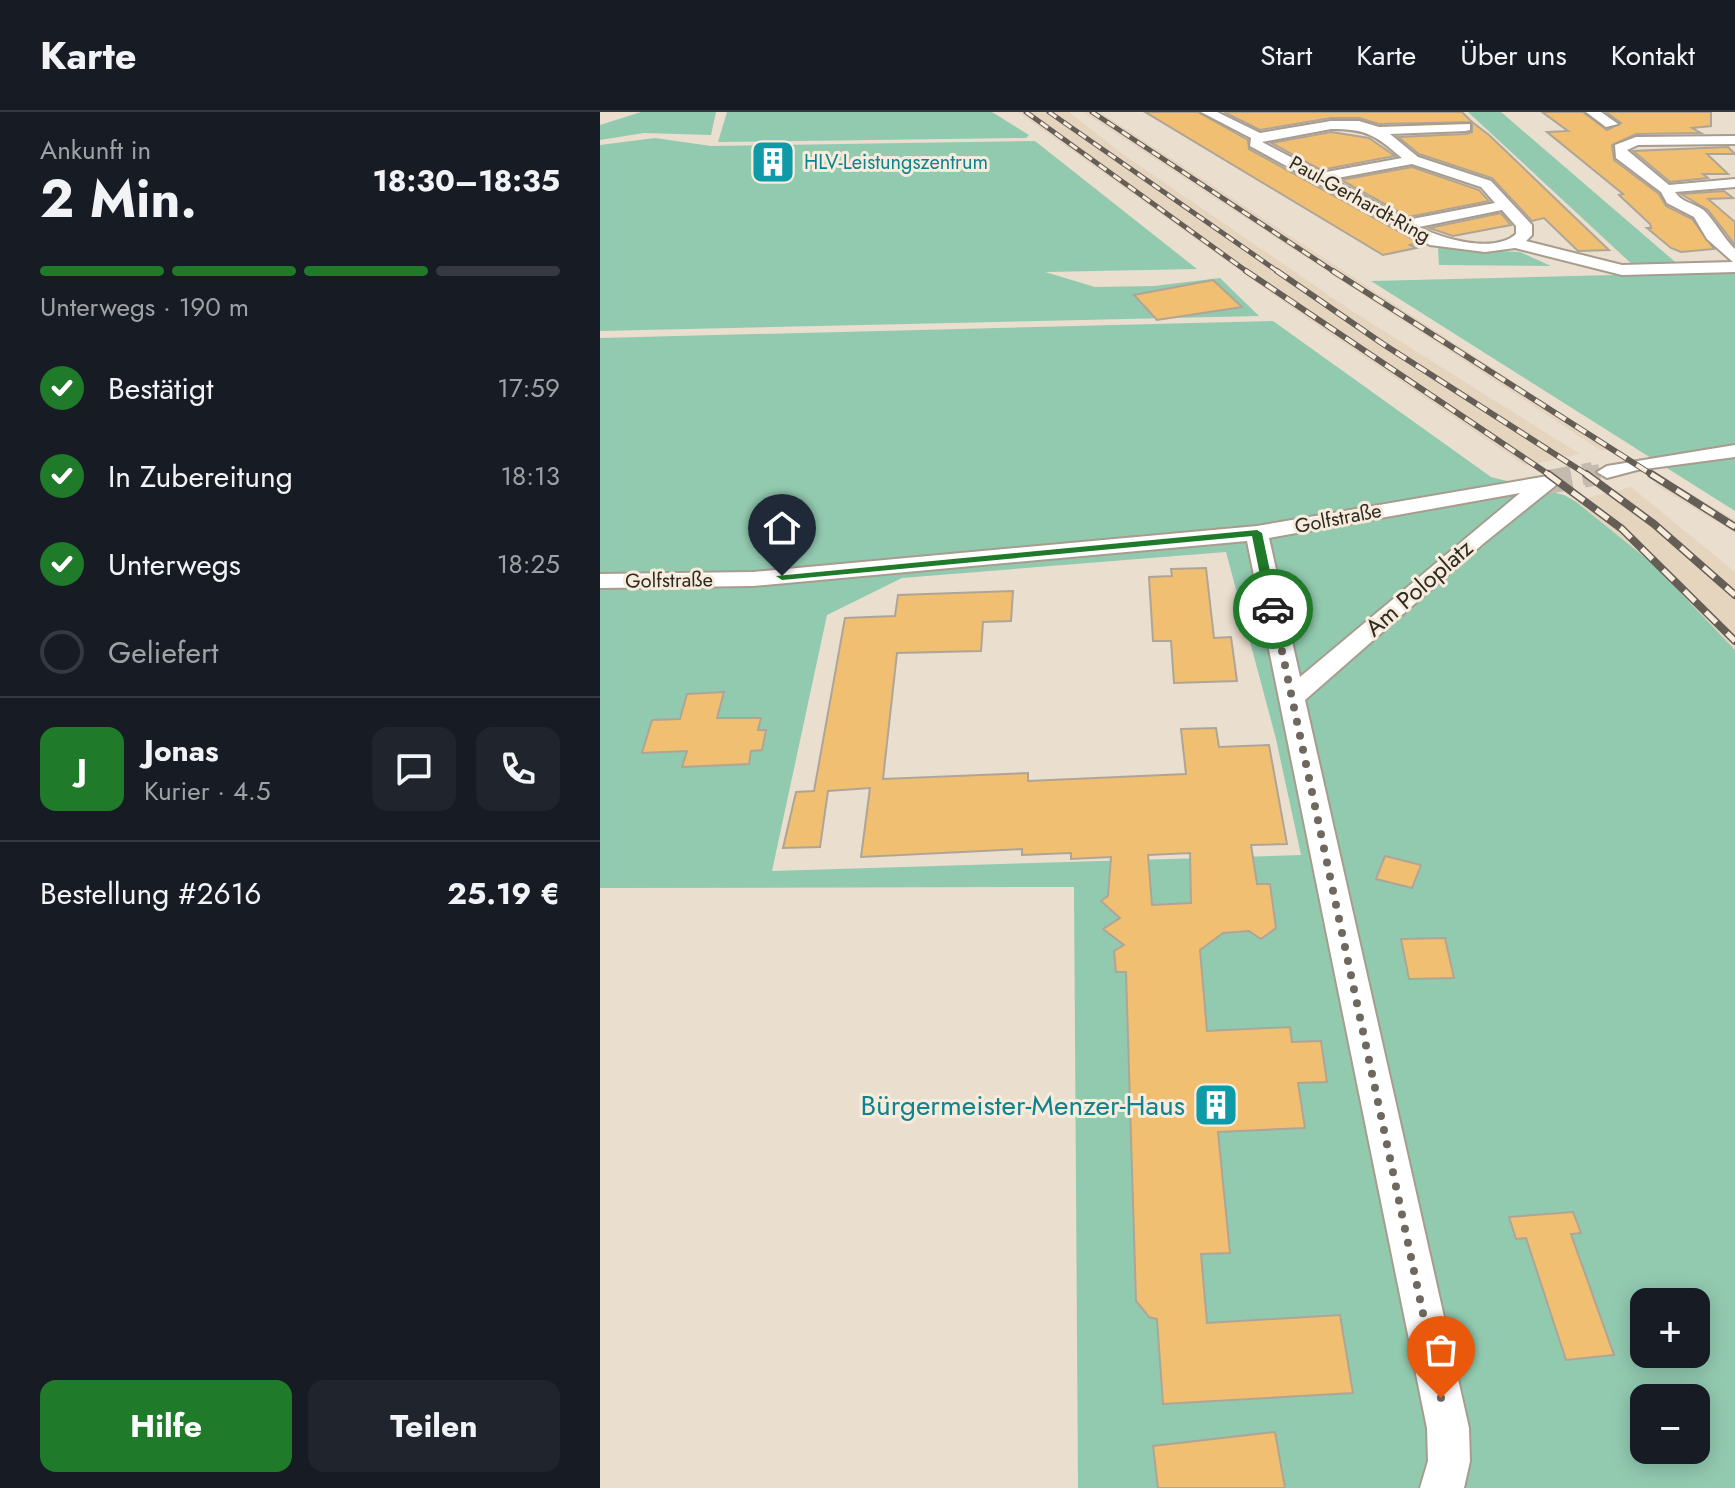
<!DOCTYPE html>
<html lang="de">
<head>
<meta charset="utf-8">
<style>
	:root { --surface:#171b24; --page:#20242c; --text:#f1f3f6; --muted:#9ea1a6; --line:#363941; --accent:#1f7a29 }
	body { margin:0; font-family:Jost,sans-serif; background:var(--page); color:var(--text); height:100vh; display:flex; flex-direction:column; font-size:30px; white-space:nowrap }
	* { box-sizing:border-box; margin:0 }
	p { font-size:26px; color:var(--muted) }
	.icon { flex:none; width:44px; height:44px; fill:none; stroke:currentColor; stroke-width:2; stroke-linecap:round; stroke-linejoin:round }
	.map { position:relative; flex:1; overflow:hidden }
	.side { display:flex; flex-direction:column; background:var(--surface); width:600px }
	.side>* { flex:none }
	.controls { position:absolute; left:1030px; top:1176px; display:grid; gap:16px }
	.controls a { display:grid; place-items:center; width:80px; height:80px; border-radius:16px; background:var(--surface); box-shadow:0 4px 20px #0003; font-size:40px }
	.pin { position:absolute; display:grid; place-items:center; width:68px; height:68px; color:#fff; margin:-82px -34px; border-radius:50% 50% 50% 0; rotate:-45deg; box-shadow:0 0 8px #0007 }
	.pin .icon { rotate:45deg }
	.courier { position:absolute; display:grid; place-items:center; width:80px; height:80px; margin:-40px; border:6px solid #1f7a29; border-radius:50%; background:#fff; color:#222; box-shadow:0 2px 10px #0007 }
	.summary em { font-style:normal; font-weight:700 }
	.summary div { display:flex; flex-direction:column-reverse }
	.summary { display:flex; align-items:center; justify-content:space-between; height:136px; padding:0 40px }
	h1 { font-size:52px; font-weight:700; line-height:60px }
	.bar { display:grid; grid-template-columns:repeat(4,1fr); gap:12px 8px; align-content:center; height:96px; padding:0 40px }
	.bar i { height:10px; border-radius:6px; background:var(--line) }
	.bar .current { background:var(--accent) }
	.bar p { grid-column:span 4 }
	.line { display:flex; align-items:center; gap:20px; padding:0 40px; border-top:2px solid var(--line) }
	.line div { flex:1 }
	.round { display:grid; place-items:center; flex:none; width:84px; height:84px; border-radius:16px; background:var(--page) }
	ol { padding:0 40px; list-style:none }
	li { display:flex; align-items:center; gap:24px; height:88px }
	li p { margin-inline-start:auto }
	li .icon { padding:8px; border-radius:50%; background:var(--accent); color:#fff; stroke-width:4 }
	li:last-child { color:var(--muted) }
	li i { width:44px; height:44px; border:4px solid var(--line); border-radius:50% }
	.button { display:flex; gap:16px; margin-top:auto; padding:16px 40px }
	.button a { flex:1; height:92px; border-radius:16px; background:var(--accent); color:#fff; font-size:32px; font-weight:700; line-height:92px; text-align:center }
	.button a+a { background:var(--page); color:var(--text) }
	header { display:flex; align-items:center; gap:48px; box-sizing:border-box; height:112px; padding:0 40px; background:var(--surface); border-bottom:2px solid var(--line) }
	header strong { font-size:38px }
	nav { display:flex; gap:44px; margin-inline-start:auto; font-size:28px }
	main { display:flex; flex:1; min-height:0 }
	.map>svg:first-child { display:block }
	.built { fill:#e5d5bf }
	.green { fill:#92cab0; fill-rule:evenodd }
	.building { fill:#f1bf72; stroke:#afa596; stroke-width:2; fill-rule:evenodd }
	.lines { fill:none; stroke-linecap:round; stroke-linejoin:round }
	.minor-tunnel-far1 { stroke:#c4baad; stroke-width:18; stroke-dasharray:18 9; stroke-linecap:butt }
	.minor-tunnel { stroke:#c4baad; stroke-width:24; stroke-dasharray:24 12; stroke-linecap:butt }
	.minor-casing { stroke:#a79c8d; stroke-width:4 }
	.minor { fill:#fff; fill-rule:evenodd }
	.rail-far2-casing { stroke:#655e56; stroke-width:5 }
	.rail-far1-casing { stroke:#655e56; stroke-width:6 }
	.rail-casing { stroke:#655e56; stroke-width:8 }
	.rail-far2 { stroke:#f7ecdc; stroke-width:3; stroke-dasharray:9; stroke-linecap:butt }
	.rail-far1 { stroke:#f7ecdc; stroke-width:4; stroke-dasharray:12; stroke-linecap:butt }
	.rail { stroke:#f7ecdc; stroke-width:5; stroke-dasharray:15; stroke-linecap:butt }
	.route { fill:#1f7a29 }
	.done { stroke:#6f685f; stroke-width:8; stroke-dasharray:0 14.4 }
	.labels { text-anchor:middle; stroke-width:6; stroke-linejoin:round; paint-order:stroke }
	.far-culture-label { font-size:20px; fill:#0d838f; stroke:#f7ecdc; text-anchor:start }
	.far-street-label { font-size:20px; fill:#2d2923; stroke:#f7ecdc }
	.street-label { font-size:24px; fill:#2d2923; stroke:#f7ecdc }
	.near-culture-label { font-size:28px; fill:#0d838f; stroke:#f7ecdc; text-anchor:end }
</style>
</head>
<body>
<header>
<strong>Karte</strong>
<nav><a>Start</a><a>Karte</a><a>Über uns</a><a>Kontakt</a></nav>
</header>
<main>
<section class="side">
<div class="summary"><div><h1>2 Min.</h1><p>Ankunft in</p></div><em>18:30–18:35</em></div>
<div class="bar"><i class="current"></i><i class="current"></i><i class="current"></i><i></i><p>Unterwegs · 190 m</p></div>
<ol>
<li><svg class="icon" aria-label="check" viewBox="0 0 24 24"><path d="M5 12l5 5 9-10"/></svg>Bestätigt<p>17:59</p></li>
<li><svg class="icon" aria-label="check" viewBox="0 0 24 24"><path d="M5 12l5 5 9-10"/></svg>In Zubereitung<p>18:13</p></li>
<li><svg class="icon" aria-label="check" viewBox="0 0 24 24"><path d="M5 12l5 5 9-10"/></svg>Unterwegs<p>18:25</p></li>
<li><i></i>Geliefert</li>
</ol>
<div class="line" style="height:144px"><b class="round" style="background:var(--accent);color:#fff">J</b><div><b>Jonas</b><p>Kurier · 4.5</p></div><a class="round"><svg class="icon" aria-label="chat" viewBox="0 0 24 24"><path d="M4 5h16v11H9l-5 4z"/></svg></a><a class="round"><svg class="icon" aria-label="phone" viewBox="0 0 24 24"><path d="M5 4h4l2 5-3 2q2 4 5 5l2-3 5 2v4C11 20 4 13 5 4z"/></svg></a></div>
<div class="line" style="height:104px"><div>Bestellung #2616</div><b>25.19 €</b></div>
<div class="button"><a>Hilfe</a><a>Teilen</a></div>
</section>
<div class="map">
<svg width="1135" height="1376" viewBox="0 0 1135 1376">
	<rect width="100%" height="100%" fill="#eadecf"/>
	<!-- built -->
	<g class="built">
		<path d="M418 0H469L521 41 752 199 980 342 926 354 702 203Z"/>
		<path d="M483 0H500L1015 336 1002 339Z"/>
		<path d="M1068 368 1135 408V421L1054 372Z"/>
		<path d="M1031 375 1135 460V538L1052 451 975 389Z"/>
	</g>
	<!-- green -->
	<g class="green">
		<path d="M41 0H116L111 23 44 21 0 28V13Z"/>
		<path d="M127 0H392L429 23 426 26 118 30Z"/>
		<path d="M868 0H901L1081 155 1036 156Z"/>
		<path d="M55 26 111 34 435 29 597 157 445 160 495 175 554 174 620 166 659 204 0 219V33Z"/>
		<path d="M838 136 920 140 951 154 839 153Z"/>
		<path d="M1135 160V399L771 169Z"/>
		<path d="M673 209 891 365 964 383 975 389 1052 451 1135 538V1376H478L474 775 0 776V226ZM626 440 676 627 701 743 172 759 227 503 302 466ZM1044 1190H1096V1242H1044ZM1044 1286H1096V1338H1044Z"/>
	</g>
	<!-- building -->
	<g class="building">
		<path d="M545 0H598L648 28 649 37 820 131 810 133 816 136 783 143Z"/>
		<path d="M624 0H862L872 10 779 12 759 6H731L660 18Z"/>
		<path d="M942 0H983L1007 18 1021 11 1006 0H1111V14L1092 16 1101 21 1036 22 1012 33 1014 48 1059 82 1066 94 1092 107 1114 137 1081 140 1071 136 1047 116H1051L1050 112 1019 83 1023 82 947 20 968 19Z"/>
		<path d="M872 10 889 23 1009 138 978 139 944 106 932 109 892 66 819 42 798 25 866 22 872 20Z"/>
		<path d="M731 20 769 26 795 44 721 58 671 31Z"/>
		<path d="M1128 35 1135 42H1107L1128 62H1103L1108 66 1070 70 1033 39Z"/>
		<path d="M812 55 879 78 889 89 808 105 741 68Z"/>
		<path d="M1124 79 1133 86 1108 87 1135 110V133L1108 98 1081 82Z"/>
		<path d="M901 101 911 113 853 124 829 116Z"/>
		<path d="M613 168 642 195 557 208 534 183Z"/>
		<path d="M606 456 614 526 631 525 637 569 574 571 571 529H553L549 465 572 464 571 457Z"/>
		<path d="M413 479 411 509 383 510 381 539 297 541 283 667 428 661V669L586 662 581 617 616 616 619 635 669 633 687 732 651 733 657 772H670L676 816 661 827 649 819 623 821 600 838 607 919 690 915 692 930 721 929 727 970 698 971 705 1016 618 1020 630 1141 601 1142 607 1211 740 1203 753 1281 563 1292 557 1207 549 1205 536 1189 526 860H516L514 839 524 833 503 817 520 806 501 789 508 784 511 745 471 747V741L422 743V737L261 745 270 676 228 679 220 735 183 736 196 680 214 679 245 506 295 504 298 483ZM590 741 591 791 552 793 548 743Z"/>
		<path d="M124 580 117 606H161L158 618H166L162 638 151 639 149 652 82 655 87 639 42 641 52 608 80 607 87 582Z"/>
		<path d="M785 744 821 753 812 776 776 767Z"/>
		<path d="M845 826 854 866 809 867 801 827Z"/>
		<path d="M973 1100 981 1121 971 1122 1014 1243 966 1248 926 1126 916 1127 909 1105Z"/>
		<path d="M675 1320 685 1376H558L553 1334Z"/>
	</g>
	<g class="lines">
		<!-- minor-tunnel-far1 -->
		<path class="minor-tunnel-far1" d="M982 364 1007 360"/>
		<!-- minor-tunnel -->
		<path class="minor-tunnel" d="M948 370 993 362"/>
		<!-- minor casing -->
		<g class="minor-casing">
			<g id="minor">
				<path d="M601 0H617L660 21 731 9H759L779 15 870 12V18L865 19 790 22 818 45 891 69 932 113V123L926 129 1022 153 1133 150 1107 127 1094 105 1067 91 1061 80 1016 46 1015 33 1036 25 1135 24V32L1038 33 1027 38 1069 73 1135 67V75L1075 80C1081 90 1093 91 1102 97 1111 103 1124 127 1135 137V160L1022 163 915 136 885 140 830 133 650 34 651 26ZM731 17C767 17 775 23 802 46L721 61 662 30ZM812 52 881 75 895 91 807 108 732 67ZM902 98 916 114V122C894 142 843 127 819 115Z"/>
				<path d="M986 0H1001L1018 12 1006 15Z"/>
				<path d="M1135 333V345L1037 358 1007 366 997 360 1007 354Z"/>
				<path d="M948 364 958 370 955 374 884 431 705 588 869 1316 870 1349 864 1376H820L828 1349 827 1316 647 429 153 474 0 476V462L153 460 657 414ZM920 381 700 565 669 426Z"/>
			</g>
		</g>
		<!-- minor -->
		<use href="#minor" class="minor"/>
		<!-- rail-far2 casing -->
		<g class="rail-far2-casing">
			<g id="rail-far2">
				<path d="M426 0 649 161"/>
				<path d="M449 0 680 161"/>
				<path d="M492 0 736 161"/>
			</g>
		</g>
		<!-- rail-far1 casing -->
		<g class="rail-far1-casing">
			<g id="rail-far1">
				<path d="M646 159 951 364"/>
				<path d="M677 159 783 232 989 364"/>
				<path d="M733 159 1054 364"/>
			</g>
		</g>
		<!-- rail casing -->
		<g class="rail-casing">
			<g id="rail">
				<path d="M948 362 1022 417 1135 529"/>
				<path d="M986 362 1054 412 1135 483"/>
				<path d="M1051 362 1135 415"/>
			</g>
		</g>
		<!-- rail-far2 -->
		<use href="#rail-far2" class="rail-far2"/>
		<!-- rail-far1 -->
		<use href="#rail-far1" class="rail-far1"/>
		<!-- rail -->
		<use href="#rail" class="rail"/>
	</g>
	<!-- route -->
	<path class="route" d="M657 418 662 421 678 497 673 500 667 497 652 424 182 468 176 464Z"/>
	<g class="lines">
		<!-- done -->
		<path class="done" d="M673 497 841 1286"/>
	</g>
	<!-- icons -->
	<defs>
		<g id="building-square" transform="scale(2.3)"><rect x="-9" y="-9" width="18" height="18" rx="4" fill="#0f9aa8" stroke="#f7ecdc"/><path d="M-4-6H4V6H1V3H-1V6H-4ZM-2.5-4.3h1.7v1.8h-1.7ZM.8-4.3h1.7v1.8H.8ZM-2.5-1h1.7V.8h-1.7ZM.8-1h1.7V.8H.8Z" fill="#fff"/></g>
	</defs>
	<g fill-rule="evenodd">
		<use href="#building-square" x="173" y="50"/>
		<use href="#building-square" x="616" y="993"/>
	</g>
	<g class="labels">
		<!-- far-culture labels -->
		<g class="far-culture-label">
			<text x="204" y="57">HLV-Leistungszentrum</text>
		</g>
		<!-- far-street labels -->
		<g class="far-street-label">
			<text transform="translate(760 87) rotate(29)" y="7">Paul-Gerhardt-Ring</text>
			<text transform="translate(738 406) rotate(-11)" y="7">Golfstraße</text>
			<text transform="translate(69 468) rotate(-1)" y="7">Golfstraße</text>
		</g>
		<!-- street labels -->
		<g class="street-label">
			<text transform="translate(819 476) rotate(-41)" y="8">Am Poloplatz</text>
		</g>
		<!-- near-culture labels -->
		<g class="near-culture-label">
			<text x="585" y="1003">Bürgermeister-Menzer-Haus</text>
		</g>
	</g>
</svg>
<div class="controls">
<a>+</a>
<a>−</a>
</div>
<div class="pin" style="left:841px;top:1286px;background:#ea580c"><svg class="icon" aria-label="bag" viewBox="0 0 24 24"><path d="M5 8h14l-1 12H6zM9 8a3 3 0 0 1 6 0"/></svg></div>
<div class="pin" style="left:182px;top:464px;background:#1f2937"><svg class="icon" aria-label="home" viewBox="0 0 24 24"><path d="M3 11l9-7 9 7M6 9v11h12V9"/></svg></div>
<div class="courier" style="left:673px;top:497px"><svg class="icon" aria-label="car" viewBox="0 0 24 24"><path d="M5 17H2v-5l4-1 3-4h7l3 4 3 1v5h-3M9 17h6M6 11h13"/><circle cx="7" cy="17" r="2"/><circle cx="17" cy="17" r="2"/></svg></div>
</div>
</main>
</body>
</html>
